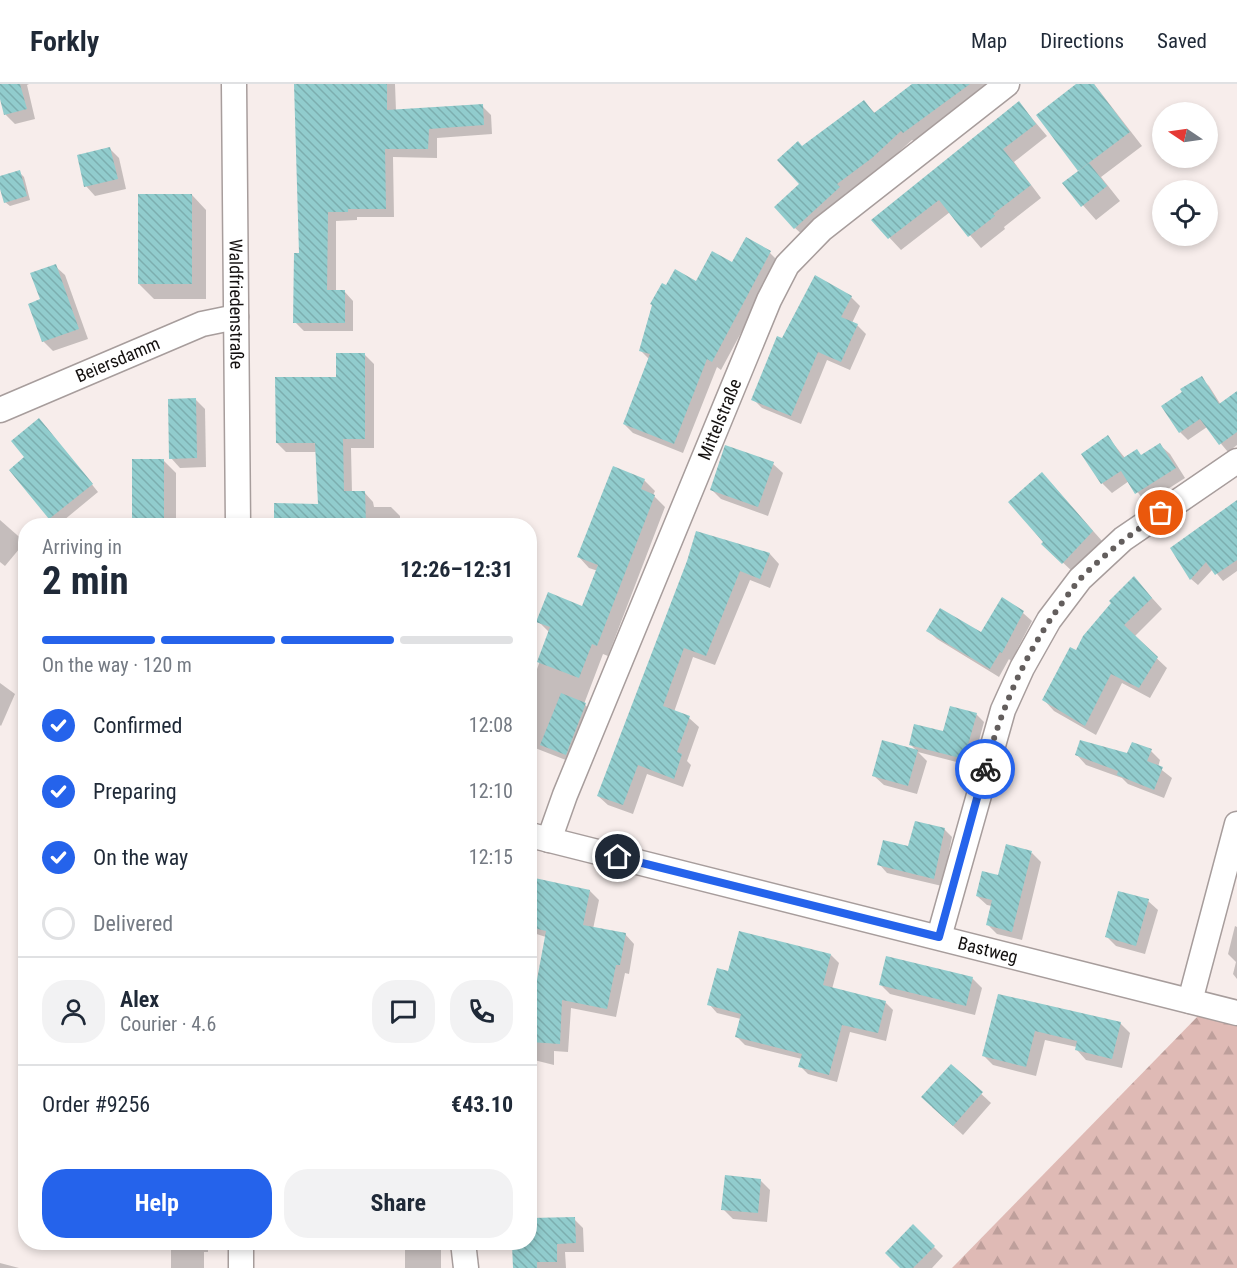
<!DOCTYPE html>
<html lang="en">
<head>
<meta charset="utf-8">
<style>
	:root { --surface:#fff; --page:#f2f2f3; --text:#1f2937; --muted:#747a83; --line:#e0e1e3; --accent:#2563eb }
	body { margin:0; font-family:"Roboto Condensed",sans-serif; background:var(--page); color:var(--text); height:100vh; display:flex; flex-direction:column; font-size:22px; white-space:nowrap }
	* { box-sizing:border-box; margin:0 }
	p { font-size:20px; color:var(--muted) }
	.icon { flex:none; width:33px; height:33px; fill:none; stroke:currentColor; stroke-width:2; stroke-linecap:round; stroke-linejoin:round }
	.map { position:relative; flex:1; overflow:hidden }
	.sheet { position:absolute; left:18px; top:434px; width:519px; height:732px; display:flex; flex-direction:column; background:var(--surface); border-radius:24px; box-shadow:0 3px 9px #0003 }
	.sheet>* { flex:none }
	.needle { width:39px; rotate:283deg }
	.buttons { position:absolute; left:1152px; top:18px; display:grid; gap:12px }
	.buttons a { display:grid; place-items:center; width:66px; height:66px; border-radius:50%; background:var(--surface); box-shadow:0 3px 9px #0003; font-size:30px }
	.pin { position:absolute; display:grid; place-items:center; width:51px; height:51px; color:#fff; margin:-26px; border:3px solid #fff; border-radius:50%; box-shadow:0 2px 6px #0007 }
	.courier { position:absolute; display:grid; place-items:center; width:60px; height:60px; margin:-30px; border:4px solid #2563eb; border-radius:50%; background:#fff; color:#222; box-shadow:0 2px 8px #0007 }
	.overview em { font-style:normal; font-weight:700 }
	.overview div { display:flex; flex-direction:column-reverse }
	.overview { display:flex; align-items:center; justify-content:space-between; height:102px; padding:0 24px }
	h1 { font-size:39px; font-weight:700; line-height:45px }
	.bar { display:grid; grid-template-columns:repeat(4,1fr); gap:9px 6px; align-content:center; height:72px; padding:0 24px }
	.bar i { height:8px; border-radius:4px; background:var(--line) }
	.bar .selected { background:var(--accent) }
	.bar p { grid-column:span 4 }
	.line { display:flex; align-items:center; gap:15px; padding:0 24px; border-top:2px solid var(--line) }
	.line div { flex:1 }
	.round { display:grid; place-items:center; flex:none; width:63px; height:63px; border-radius:24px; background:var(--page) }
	ol { padding:0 24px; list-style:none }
	li { display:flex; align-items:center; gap:18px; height:66px }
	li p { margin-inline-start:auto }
	li .icon { padding:6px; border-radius:50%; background:var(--accent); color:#fff; stroke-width:4 }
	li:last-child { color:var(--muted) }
	li i { width:33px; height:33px; border:3px solid var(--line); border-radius:50% }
	.button { display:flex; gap:12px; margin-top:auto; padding:12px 24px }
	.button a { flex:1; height:69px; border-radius:24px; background:var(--accent); color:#fff; font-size:24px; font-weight:700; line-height:69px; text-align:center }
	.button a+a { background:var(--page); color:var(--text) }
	header { display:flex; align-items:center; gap:36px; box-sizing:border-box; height:84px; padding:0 30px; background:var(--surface); border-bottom:2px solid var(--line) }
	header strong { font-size:28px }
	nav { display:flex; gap:33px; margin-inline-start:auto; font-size:21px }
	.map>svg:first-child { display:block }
	.forest { fill:url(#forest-firs) }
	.shadow { fill:#0003 }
	.building { fill:url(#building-back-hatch) }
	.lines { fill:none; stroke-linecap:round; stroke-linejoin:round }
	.minor-casing { stroke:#a79d9c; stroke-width:27 }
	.minor { stroke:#fff; stroke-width:24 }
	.done { stroke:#635e5d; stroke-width:6; stroke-dasharray:0 10.8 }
	.route { stroke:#2563eb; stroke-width:8 }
	.labels { text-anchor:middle; stroke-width:6; stroke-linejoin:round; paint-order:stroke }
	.street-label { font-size:18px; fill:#141110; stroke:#f7edeb }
</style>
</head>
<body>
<header>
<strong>Forkly</strong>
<nav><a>Map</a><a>Directions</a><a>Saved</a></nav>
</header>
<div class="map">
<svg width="1237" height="1184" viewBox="0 0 1237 1184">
	<defs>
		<pattern id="forest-firs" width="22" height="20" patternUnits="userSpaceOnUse" patternTransform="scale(1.5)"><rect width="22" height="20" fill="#dfbab5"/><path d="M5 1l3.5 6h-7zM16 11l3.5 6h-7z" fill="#be9f9b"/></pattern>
		<pattern id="building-back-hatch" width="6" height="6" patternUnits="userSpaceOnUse" patternTransform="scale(1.5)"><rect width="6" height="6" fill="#91cccd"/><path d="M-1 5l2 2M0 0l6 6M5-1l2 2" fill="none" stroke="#7caeaf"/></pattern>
	</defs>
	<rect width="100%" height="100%" fill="#f7edeb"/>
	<!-- forest -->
	<path class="forest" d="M1200 930 1237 938V1184H952Z"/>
	<!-- shadow -->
	<g class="shadow">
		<path d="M0 0H29L27 1 35 35 15 40 5 30 0 9Z"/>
		<path d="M296 0H395L396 27 482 22 491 31 492 50 437 54V74L393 73 394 133H357V136L336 137V207H344L353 217V247H304L295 238 301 170Z"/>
		<path d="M921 0H992L914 57 912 56 882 83 845 110 848 113 805 153 795 144 802 100V63L864 18 875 29Z"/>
		<path d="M1079 0H1094L1142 62 1101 93 1120 117 1096 136 1064 100 1080 87 1038 31Z"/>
		<path d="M1019 19 1047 52 1014 78 1041 114 1004 143 1005 145 981 164 950 128 901 166 873 136Z"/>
		<path d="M110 65 119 74 126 105 95 112 86 102Z"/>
		<path d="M19 88 24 93 30 116 10 122 5 118 0 94Z"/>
		<path d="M192 111 206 126V215H154L139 200Z"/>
		<path d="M746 156 770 169 779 178 721 286 717 283 683 369 633 349 624 340 650 276 641 267 667 203 697 199 732 180Z"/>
		<path d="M55 182 65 191 88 255 53 267 43 257 42 216Z"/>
		<path d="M851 213 860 222 852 239 857 241 866 250 850 286 827 276 801 340 762 324 753 315 783 256Z"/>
		<path d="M365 271 374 280V364H351L352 409 364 408 373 418 374 423H391L400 432V441H276L319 421 317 368H286L277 359 338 294Z"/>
		<path d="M1201 294 1209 302 1221 321 1237 309V361L1228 368 1207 343 1188 356 1180 348 1163 322Z"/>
		<path d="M195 315 205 325 206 383 180 384 171 374Z"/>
		<path d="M46 343 98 408 58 441 50 434 11 386 26 373Z"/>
		<path d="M1108 353 1125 374 1142 372 1160 361 1170 370 1185 394 1146 419 1129 397 1112 409 1102 399Z"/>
		<path d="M164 377 176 389V441H133Z"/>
		<path d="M773 380 783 389 768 432 721 415 711 405Z"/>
		<path d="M644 396 655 407 653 411 665 423 608 572 603 570 584 620 596 631 576 680 530 662V598L532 599 550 549 538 537 583 524 598 487 589 484 579 473Z"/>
		<path d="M1051 399 1102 457 1073 488 1043 460Z"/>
		<path d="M1237 424V487L1223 497 1213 485 1198 501 1191 495 1172 465Z"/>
		<path d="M0 436 25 458 5 482 0 478Z"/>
		<path d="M697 449 770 470 779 480 770 504 750 496 715 581 693 573 674 628 689 634 699 643 687 677 691 681 683 703 647 690 633 730 608 721 598 712 688 478Z"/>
		<path d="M1144 505 1162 525 1134 553 1167 584 1150 614 1122 599 1096 651 1054 627 1044 616 1077 568Z"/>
		<path d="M1003 516 1023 529 1032 537 1011 577 1009 575 999 593 937 555 928 547 982 550Z"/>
		<path d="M0 599 15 610 1 642 0 641Z"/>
		<path d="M976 630 984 638 972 682 918 668 927 677 917 710 884 701 874 692 917 667 910 660 944 649Z"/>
		<path d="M1151 667 1160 676 1158 683 1172 694 1164 714 1128 700 1122 694 1086 681 1077 671 1128 670Z"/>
		<path d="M944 745 952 753 942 802 887 789 879 780Z"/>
		<path d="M1032 769 1041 778 1022 856 997 850 987 840 992 822 987 821 977 812Z"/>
		<path d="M532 795 590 807 599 816 593 845 625 850 634 860 629 890 625 889 616 933 571 924 568 968 554 967V981L530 975V901L537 903 546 853 530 848V805Z"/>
		<path d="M1148 817 1158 826 1145 870 1116 862 1107 853Z"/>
		<path d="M1235 842 1237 843V895L1233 890 1236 878 1228 870Z"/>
		<path d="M740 848 831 871 839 879 832 905 885 918 893 926 886 957 850 948 837 998 808 990 800 982 802 975 745 961 737 953 741 935 717 929 709 920 729 889Z"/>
		<path d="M972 894 982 904 975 931 890 910 880 900Z"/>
		<path d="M999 912 1120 939 1130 949 1122 984 1086 976 1077 966V963L1045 956 1036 992 993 981 984 972Z"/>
		<path d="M951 982 991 1019 963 1051 932 1023Z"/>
		<path d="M530 987 531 1056H530Z"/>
		<path d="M760 1096 770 1106 767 1138 733 1135 723 1125Z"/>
		<path d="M530 1097 531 1099 534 1136 574 1135 583 1144 584 1168H565L566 1184H514L513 1158H530Z"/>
		<path d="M913 1142 943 1172 932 1184H902Z"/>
		<path d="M171 1158H208V1168H204V1184H171Z"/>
		<rect x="405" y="1158" width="36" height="26"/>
		<path d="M0 1179 19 1184H0Z"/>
	</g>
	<!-- building -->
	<g class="building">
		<path d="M0 0H20L27 25 4 31 0 15Z"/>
		<path d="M294 0H387V26L483 20 484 41 429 45 428 65H385L386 125H348V128H328L327 206H345V239H293L294 169H299Z"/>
		<path d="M912 0H970L903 49 901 47 872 74 837 100 840 103 794 145 774 123 799 100 777 76 798 57 802 62 864 16 874 29Z"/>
		<path d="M1076 0H1094L1130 48 1078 87 1036 31Z"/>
		<path d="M1019 17 1036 40 1003 65 1031 101 993 130 995 132 968 153 939 116 888 155 871 136Z"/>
		<path d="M110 63 118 95 84 103 77 71Z"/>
		<path d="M1089 79 1107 102 1081 123 1062 99Z"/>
		<path d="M20 86 27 112 4 119 0 105V92Z"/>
		<rect x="138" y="110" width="54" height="90"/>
		<path d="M746 153 771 167 712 278 707 275 674 360 623 340 650 270 639 267 652 221 650 220 662 199 666 201 675 185 696 197 712 167 732 178Z"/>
		<path d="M56 180 79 245 42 258 28 220 40 215 30 189Z"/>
		<path d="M815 191 852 212 841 233 858 240 841 278 818 268 791 332 751 316 777 252 782 254Z"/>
		<path d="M336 269H365V355H343L344 407H365L366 441H274V419L318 420 315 359H276L275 293H336Z"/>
		<path d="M1202 292 1219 320 1237 307V348L1219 361 1200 335 1179 349 1161 322 1182 308 1180 305Z"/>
		<path d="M196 314 197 374 169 375 168 315Z"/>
		<path d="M39 334 93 400 49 435 9 386 24 373 11 357Z"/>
		<path d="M1108 351 1123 374 1137 365 1141 371 1160 359 1176 384 1135 410 1121 387 1101 400 1081 370Z"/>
		<path d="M725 361 774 378 758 423 710 406Z"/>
		<rect x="132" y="375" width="32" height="66"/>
		<path d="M613 382 645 395 641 405 655 411 597 562 592 560 579 594 537 578 550 543 536 538 548 508 582 522 598 481 577 473Z"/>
		<path d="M1042 388 1093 447 1062 480 1041 460 1043 458 1008 418Z"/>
		<path d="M1237 416V476L1215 491 1206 478 1190 496 1170 464Z"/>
		<path d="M696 447 770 469 760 495 740 487 706 572 684 564 663 622 690 632 677 668 682 670 674 695 638 681 623 721 597 712 687 477Z"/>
		<path d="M1134 492 1152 514 1124 541 1158 573 1139 604 1111 590 1085 642 1042 616 1070 563 1076 566 1083 552 1111 519 1109 517Z"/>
		<path d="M1002 513 1024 527 1002 569 1000 568 990 585 926 547 940 524 981 548Z"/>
		<path d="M561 609 586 619 566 671 540 661Z"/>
		<path d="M950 622 977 629 964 675 909 661 914 640 943 647Z"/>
		<path d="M882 656 918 666 908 702 872 692Z"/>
		<path d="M1080 656 1127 669 1132 658 1152 665 1147 677 1163 683 1154 706 1117 691 1118 687 1075 671Z"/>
		<path d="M915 737 945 744 934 795 877 781 883 756 908 762Z"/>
		<path d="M1006 760 1032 767 1012 848 986 841 992 816 976 812 982 787 998 791Z"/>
		<path d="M530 793 590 806 583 841 626 849 620 881H616L607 925 562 916 560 960 530 958V900L536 901 546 847 530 843Z"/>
		<path d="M1118 807 1149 815 1136 862 1105 853Z"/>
		<path d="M739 847 831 870 823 901 886 917 878 949 842 941 829 991 798 983 802 970 735 953 741 930 707 921 717 884 728 887Z"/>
		<path d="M886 872 973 893 966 922 879 901Z"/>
		<path d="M998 910 1121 938 1112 975 1075 966 1077 957 1035 947 1026 983 982 972Z"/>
		<path d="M951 980 983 1008 953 1042 921 1013Z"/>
		<path d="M725 1091 761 1095 758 1129 721 1126Z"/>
		<path d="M575 1133 576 1159 557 1160V1178H537V1184H513L512 1160H529L530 1134Z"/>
		<path d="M913 1140 935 1162 913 1184H900L885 1169Z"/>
	</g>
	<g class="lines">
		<!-- minor casing -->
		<g class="minor-casing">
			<g id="minor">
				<path id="s1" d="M234 0 238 441"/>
				<path id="s2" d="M0 326 202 240 236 233"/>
				<path id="s3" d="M530 751 1237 929"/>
				<path id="s4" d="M549 756 565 711 769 216 787 181 822 145 1007 0"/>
				<path d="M939 853 1003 626 1022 584 1049 536 1080 495 1123 455 1237 377"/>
				<path d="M1190 917 1237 740"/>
				<path d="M241 1158V1184"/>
				<path d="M463 1158 466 1184"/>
			</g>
		</g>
		<!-- minor -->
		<use href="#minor" class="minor"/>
	</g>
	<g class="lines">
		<!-- done -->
		<path class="done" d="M985 685C1001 625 1025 569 1062 519 1069 510 1074 501 1082 493 1106 469 1132 449 1161 429"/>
		<!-- route -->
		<path class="route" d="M618 773 939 853 985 685"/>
	</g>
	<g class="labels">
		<!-- street labels -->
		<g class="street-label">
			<text dy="6" stroke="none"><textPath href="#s1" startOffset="220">Waldfriedenstraße</textPath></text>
			<text dy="6" stroke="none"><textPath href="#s2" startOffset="128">Beiersdamm</textPath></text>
			<text dy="6" stroke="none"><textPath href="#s4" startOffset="454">Mittelstraße</textPath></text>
			<text dy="6" stroke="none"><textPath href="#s3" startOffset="472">Bastweg</textPath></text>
		</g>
	</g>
</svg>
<div class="buttons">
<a><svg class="needle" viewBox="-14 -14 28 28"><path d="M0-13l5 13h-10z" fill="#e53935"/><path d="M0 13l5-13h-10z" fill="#747a83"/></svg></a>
<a><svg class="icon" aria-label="locate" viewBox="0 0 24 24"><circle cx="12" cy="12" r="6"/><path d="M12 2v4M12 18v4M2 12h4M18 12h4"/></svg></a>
</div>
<div class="pin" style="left:1161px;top:429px;background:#ea580c"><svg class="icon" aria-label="bag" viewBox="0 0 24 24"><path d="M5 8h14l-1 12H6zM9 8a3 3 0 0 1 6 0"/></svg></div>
<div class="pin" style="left:618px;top:773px;background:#1f2937"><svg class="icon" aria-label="home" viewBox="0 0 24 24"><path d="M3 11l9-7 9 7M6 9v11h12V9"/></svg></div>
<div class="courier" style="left:985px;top:685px"><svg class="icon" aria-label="bike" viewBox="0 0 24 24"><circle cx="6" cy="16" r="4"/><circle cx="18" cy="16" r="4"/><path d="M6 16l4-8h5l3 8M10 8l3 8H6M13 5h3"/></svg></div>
<section class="sheet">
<div class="overview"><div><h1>2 min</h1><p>Arriving in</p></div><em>12:26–12:31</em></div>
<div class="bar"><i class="selected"></i><i class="selected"></i><i class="selected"></i><i></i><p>On the way · 120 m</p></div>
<ol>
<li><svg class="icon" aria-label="check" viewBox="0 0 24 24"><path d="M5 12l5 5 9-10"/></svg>Confirmed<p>12:08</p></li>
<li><svg class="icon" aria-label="check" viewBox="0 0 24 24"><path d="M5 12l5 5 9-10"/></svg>Preparing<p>12:10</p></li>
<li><svg class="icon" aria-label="check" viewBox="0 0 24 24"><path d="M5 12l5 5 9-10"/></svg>On the way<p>12:15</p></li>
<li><i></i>Delivered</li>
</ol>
<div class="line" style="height:108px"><a class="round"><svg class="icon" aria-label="person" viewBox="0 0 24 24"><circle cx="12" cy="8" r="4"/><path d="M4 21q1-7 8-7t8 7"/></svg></a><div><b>Alex</b><p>Courier · 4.6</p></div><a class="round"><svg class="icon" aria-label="chat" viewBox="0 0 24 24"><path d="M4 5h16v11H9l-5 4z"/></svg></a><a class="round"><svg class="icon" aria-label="phone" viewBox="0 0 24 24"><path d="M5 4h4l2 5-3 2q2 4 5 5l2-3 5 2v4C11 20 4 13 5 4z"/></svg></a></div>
<div class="line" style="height:78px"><div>Order #9256</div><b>€43.10</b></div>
<div class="button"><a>Help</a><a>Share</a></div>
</section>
</div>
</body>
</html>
